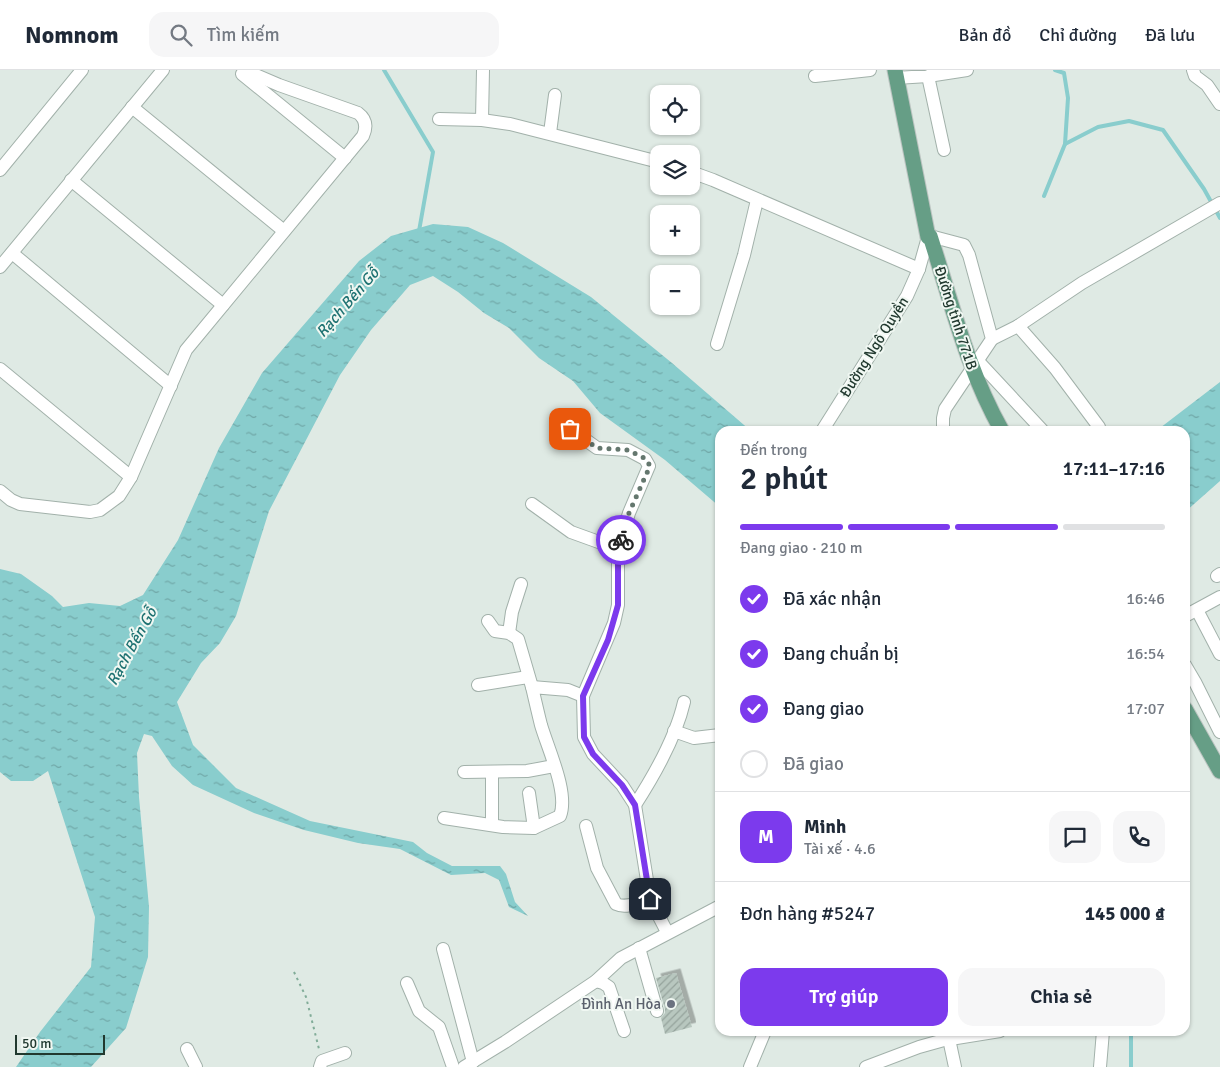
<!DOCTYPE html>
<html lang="vi">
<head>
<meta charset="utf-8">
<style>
	:root { --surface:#fff; --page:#f6f6f7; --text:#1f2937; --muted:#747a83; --line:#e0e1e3; --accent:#7c3aed }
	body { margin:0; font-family:Signika,sans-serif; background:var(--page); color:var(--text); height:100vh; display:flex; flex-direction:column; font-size:19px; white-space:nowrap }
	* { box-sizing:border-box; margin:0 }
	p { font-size:16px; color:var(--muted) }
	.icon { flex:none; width:28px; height:28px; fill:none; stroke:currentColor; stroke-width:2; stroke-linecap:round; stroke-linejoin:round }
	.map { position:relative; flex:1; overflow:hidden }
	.panel { position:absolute; left:715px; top:356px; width:475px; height:610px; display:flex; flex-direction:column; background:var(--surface); border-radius:15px; box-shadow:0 1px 4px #0004 }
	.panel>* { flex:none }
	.controls { position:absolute; left:650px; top:15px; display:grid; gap:10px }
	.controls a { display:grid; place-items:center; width:50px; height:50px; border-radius:10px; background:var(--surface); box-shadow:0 1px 4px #0004; font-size:25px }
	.scale { position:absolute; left:15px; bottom:12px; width:90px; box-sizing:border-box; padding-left:5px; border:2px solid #21392f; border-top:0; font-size:14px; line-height:18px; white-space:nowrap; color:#21392f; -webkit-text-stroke:4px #f0f7f2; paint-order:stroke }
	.pin { position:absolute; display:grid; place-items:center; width:42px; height:42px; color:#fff; margin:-21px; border-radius:10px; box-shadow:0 2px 8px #0006 }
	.courier { position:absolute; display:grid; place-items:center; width:50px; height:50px; margin:-25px; border:4px solid #7c3aed; border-radius:50%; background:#fff; color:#222; box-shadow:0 1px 6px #0007 }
	.head em { font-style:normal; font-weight:600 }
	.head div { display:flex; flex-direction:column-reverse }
	.head { display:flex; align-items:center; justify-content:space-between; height:85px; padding:0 25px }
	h1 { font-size:32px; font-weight:600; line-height:38px }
	.bar { display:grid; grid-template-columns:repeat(4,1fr); gap:8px 5px; align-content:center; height:60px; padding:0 25px }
	.bar i { height:6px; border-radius:4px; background:var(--line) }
	.bar .on { background:var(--accent) }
	.bar p { grid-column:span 4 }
	.line { display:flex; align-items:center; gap:12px; padding:0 25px; border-top:1px solid var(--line) }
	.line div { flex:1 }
	.round { display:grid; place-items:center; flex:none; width:52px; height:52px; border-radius:15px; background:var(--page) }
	ol { padding:0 25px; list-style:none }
	li { display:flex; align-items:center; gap:15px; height:55px }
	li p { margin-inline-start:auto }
	li .icon { padding:5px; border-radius:50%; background:var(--accent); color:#fff; stroke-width:4 }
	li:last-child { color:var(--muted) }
	li i { width:28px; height:28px; border:2px solid var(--line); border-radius:50% }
	.action { display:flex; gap:10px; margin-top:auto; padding:10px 25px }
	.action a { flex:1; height:58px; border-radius:15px; background:var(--accent); color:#fff; font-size:20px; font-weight:600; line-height:58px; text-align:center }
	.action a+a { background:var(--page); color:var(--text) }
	header { display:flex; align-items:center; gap:30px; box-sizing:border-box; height:70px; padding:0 25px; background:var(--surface); border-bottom:1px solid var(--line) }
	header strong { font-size:24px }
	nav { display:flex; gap:28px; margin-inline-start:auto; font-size:18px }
	.search { width:350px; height:45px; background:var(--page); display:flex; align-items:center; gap:12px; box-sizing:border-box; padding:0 18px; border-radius:15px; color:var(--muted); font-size:19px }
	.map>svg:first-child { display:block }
	.water { fill:url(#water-ripples) }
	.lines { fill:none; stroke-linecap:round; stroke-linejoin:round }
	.stream { stroke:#89cdcd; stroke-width:4 }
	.building { fill:url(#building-hatch); filter:url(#shadow) }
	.minor-casing { stroke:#a2b1aa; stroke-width:14 }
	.major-casing { stroke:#bcc4c1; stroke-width:17 }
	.path { stroke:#81ac98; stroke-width:2; stroke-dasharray:2.5 4; stroke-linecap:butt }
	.minor { stroke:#fff; stroke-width:12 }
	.major { stroke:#669e86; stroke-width:15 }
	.done { stroke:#64776e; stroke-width:5; stroke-dasharray:0 9 }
	.route { stroke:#7c3aed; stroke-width:6 }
	.worship-dot { fill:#6b7280; stroke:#f0f7f2; stroke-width:2 }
	.labels { text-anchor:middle; stroke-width:4; stroke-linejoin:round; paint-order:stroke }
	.street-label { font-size:15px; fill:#21392f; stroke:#f0f7f2 }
	.worship-label { font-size:15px; fill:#5b616d; stroke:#f0f7f2; text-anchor:end }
	.water-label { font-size:16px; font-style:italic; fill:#1e7272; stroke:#f0f7f2 }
</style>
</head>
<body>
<header>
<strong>Nomnom</strong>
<div class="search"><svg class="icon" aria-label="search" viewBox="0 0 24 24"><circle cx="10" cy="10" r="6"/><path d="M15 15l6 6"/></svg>Tìm kiếm</div>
<nav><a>Bản đồ</a><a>Chỉ đường</a><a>Đã lưu</a></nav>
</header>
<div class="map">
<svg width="1220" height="997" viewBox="0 0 1220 997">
	<defs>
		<pattern id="water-ripples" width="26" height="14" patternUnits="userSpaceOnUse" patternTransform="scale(1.25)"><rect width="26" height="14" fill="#89cdcd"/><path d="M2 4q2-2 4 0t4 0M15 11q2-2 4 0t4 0" fill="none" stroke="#70a7a7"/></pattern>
		<pattern id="building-hatch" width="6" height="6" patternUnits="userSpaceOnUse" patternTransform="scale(1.25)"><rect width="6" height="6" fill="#b8c7bf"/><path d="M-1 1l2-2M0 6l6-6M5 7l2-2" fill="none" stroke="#95a39c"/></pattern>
		<filter id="shadow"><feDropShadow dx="4.5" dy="-4.5" stdDeviation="0" flood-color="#0004"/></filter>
	</defs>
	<rect width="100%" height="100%" fill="#dfeae4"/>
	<!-- water -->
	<g class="water">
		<path d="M433 154 468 157 503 173 591 227 672 293 751 361H720V437L665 390 600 343 573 311 539 288 509 258 484 243 458 222 433 206 410 215 371 260 340 305 269 441 236 546 220 573 201 593 177 632 193 675 236 718 310 751 413 772 427 783 452 796H500L506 804 515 832 528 846 509 837 499 810 485 803 451 805 400 779 358 773 304 760 254 743 193 715 172 696 152 666 144 664 137 683 139 727 149 837 148 887 126 958 91 997H16L40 962 91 897 95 847 48 701 33 711H11L0 702V499L21 504 52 526 63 537 89 533 120 536 143 525 178 470 219 378 262 303 359 191 391 166Z"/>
		<path d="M1220 312V411L1185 442V361H1156Z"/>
	</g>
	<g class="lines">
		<!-- stream -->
		<g class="stream">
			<path d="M384 0 433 82 419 161"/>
			<path d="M1055 0 1064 3 1068 28 1065 74"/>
			<path d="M1044 126 1065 74 1098 57 1129 51 1163 60 1204 119 1220 148"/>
			<path d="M1131 997V961"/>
		</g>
	</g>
	<!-- building -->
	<path class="building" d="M676 903 692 957 665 964 661 948 665 943V939L656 908Z"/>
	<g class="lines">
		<!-- minor casing -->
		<g class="minor-casing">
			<g id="minor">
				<path d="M1193 0 1195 6 1207 15 1220 34"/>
				<path d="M242 4 345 88"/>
				<path d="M815 6 870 0"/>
				<path d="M928 6 944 80"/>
				<path d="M896 8 928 6 967 0"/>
				<path d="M132 37 284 161"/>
				<path d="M439 49 482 50 510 54 659 92"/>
				<path d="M482 50 483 0"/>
				<path d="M550 63 555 25"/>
				<path d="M0 100 82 0"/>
				<path d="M691 102 713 110 919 199"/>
				<path d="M71 110 223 235"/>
				<path d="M930 166 964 175 969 185 992 269 945 339 943 348V361"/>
				<path d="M12 183 171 316"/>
				<path d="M0 197 163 0"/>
				<path d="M1018 256 1082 213 1220 133"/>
				<path d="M992 269 1018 256 1055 298 1099 357"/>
				<path d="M717 274 744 185 757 130"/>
				<path d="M977 290 1043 361"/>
				<path d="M0 299 131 407"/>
				<path d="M559 351 597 378 628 380 645 389 649 396 629 443 618 479V535L614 553 583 626 584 667 593 684 622 715 635 735 650 829 667 862"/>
				<path d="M822 361 907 226 919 199 928 167"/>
				<path d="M0 421 11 430 20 434 90 442 100 440 119 426 131 407 186 280 363 66C367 57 366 49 358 43L279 15 244 0"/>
				<path d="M532 434 571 462 618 479"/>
				<path d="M1217 506 1220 504"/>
				<path d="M1197 540 1220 584"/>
				<path d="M1185 546 1220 527"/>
				<path d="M488 551 495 561 509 563 518 569 532 617"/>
				<path d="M509 563 512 542 521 514"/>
				<path d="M1185 595 1195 612 1220 662"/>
				<path d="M478 615 528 607"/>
				<path d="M674 661 694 668 720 665"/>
				<path d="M464 702 527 701 554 696"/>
				<path d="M492 702V755"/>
				<path d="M529 723 534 758"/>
				<path d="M635 735C655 704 676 667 684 632"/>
				<path d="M444 748 503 757 534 758 560 746C569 723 548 679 541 655 538 643 535 630 532 617L568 620 583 626"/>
				<path d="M586 756 597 798 616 834C626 839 640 832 650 829"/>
				<path d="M639 878 657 941"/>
				<path d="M443 879 473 992"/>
				<path d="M596 911 603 913 609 917 624 961"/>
				<path d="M407 913 419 941 439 957 453 997"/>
				<path d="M949 969 955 997"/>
				<path d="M187 979 196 997"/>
				<path d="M320 997 322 991 345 983"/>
				<path d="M464 997 505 972 596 911 621 888 720 836"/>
				<path d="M750 997 765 961"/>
				<path d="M866 997 919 977 944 970 1000 961"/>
				<path d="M1100 997 1103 961"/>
			</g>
		</g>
		<!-- major casing -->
		<g class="major-casing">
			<g id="major">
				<path d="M895 0 928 167 930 166C952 234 967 299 1002 361"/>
				<path d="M1185 639 1220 701"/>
			</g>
		</g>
		<!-- path -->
		<path class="path" d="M294 902 306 927 319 979"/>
		<!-- minor -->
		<use href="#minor" class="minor"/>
		<!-- major -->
		<use href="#major" class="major"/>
	</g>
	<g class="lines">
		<!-- done -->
		<path class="done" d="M570 359 597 378 628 380 646 389 650 396 629 443 621 470"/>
		<!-- route -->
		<path class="route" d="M621 470 618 479V535L608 570 583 626 584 667 593 684 622 715 635 735 650 829"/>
	</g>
	<!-- markers -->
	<circle class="worship-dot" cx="671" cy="934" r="5"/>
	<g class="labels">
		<!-- street labels -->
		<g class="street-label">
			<text transform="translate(956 248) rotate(72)" y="5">Đường tỉnh 771B</text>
			<text transform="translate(874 277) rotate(-58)" y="5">Đường Ngô Quyền</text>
		</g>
		<!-- worship labels -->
		<g class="worship-label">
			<text x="661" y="939">Đình An Hòa</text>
		</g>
		<!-- water labels -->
		<g class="water-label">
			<text transform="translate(347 232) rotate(-49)" y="6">Rạch Bến Gỗ</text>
			<text transform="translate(131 576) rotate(-61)" y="6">Rạch Bến Gỗ</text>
		</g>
	</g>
</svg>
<div class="controls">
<a><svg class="icon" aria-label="locate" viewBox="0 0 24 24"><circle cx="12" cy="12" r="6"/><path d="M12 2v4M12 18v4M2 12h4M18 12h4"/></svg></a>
<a><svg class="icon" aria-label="layers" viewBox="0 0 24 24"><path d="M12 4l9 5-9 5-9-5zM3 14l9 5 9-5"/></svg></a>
<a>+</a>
<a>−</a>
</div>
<div class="scale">50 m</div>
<div class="pin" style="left:570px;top:359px;background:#ea580c"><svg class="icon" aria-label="bag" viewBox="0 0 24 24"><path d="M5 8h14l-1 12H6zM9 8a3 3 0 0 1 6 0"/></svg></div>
<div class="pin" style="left:650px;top:829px;background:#1f2937"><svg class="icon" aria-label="home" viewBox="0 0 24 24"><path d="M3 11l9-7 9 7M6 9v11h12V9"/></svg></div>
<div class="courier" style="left:621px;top:470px"><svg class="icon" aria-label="bike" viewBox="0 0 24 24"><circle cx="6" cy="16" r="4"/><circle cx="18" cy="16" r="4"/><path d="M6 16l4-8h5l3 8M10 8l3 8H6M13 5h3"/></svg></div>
<section class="panel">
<div class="head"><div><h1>2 phút</h1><p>Đến trong</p></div><em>17:11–17:16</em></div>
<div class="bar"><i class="on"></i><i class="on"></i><i class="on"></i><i></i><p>Đang giao · 210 m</p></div>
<ol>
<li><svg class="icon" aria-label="check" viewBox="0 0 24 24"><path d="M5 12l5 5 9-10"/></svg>Đã xác nhận<p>16:46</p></li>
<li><svg class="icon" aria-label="check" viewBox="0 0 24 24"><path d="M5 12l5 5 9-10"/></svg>Đang chuẩn bị<p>16:54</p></li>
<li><svg class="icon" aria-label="check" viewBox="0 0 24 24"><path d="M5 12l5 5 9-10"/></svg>Đang giao<p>17:07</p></li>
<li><i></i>Đã giao</li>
</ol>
<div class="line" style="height:90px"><b class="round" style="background:var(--accent);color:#fff">M</b><div><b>Minh</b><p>Tài xế · 4.6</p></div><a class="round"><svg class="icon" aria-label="chat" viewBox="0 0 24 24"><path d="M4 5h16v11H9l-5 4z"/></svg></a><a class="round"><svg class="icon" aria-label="phone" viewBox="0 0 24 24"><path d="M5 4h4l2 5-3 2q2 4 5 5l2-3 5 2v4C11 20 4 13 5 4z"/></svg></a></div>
<div class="line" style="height:65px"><div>Đơn hàng #5247</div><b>145 000 ₫</b></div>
<div class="action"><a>Trợ giúp</a><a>Chia sẻ</a></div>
</section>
</div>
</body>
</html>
